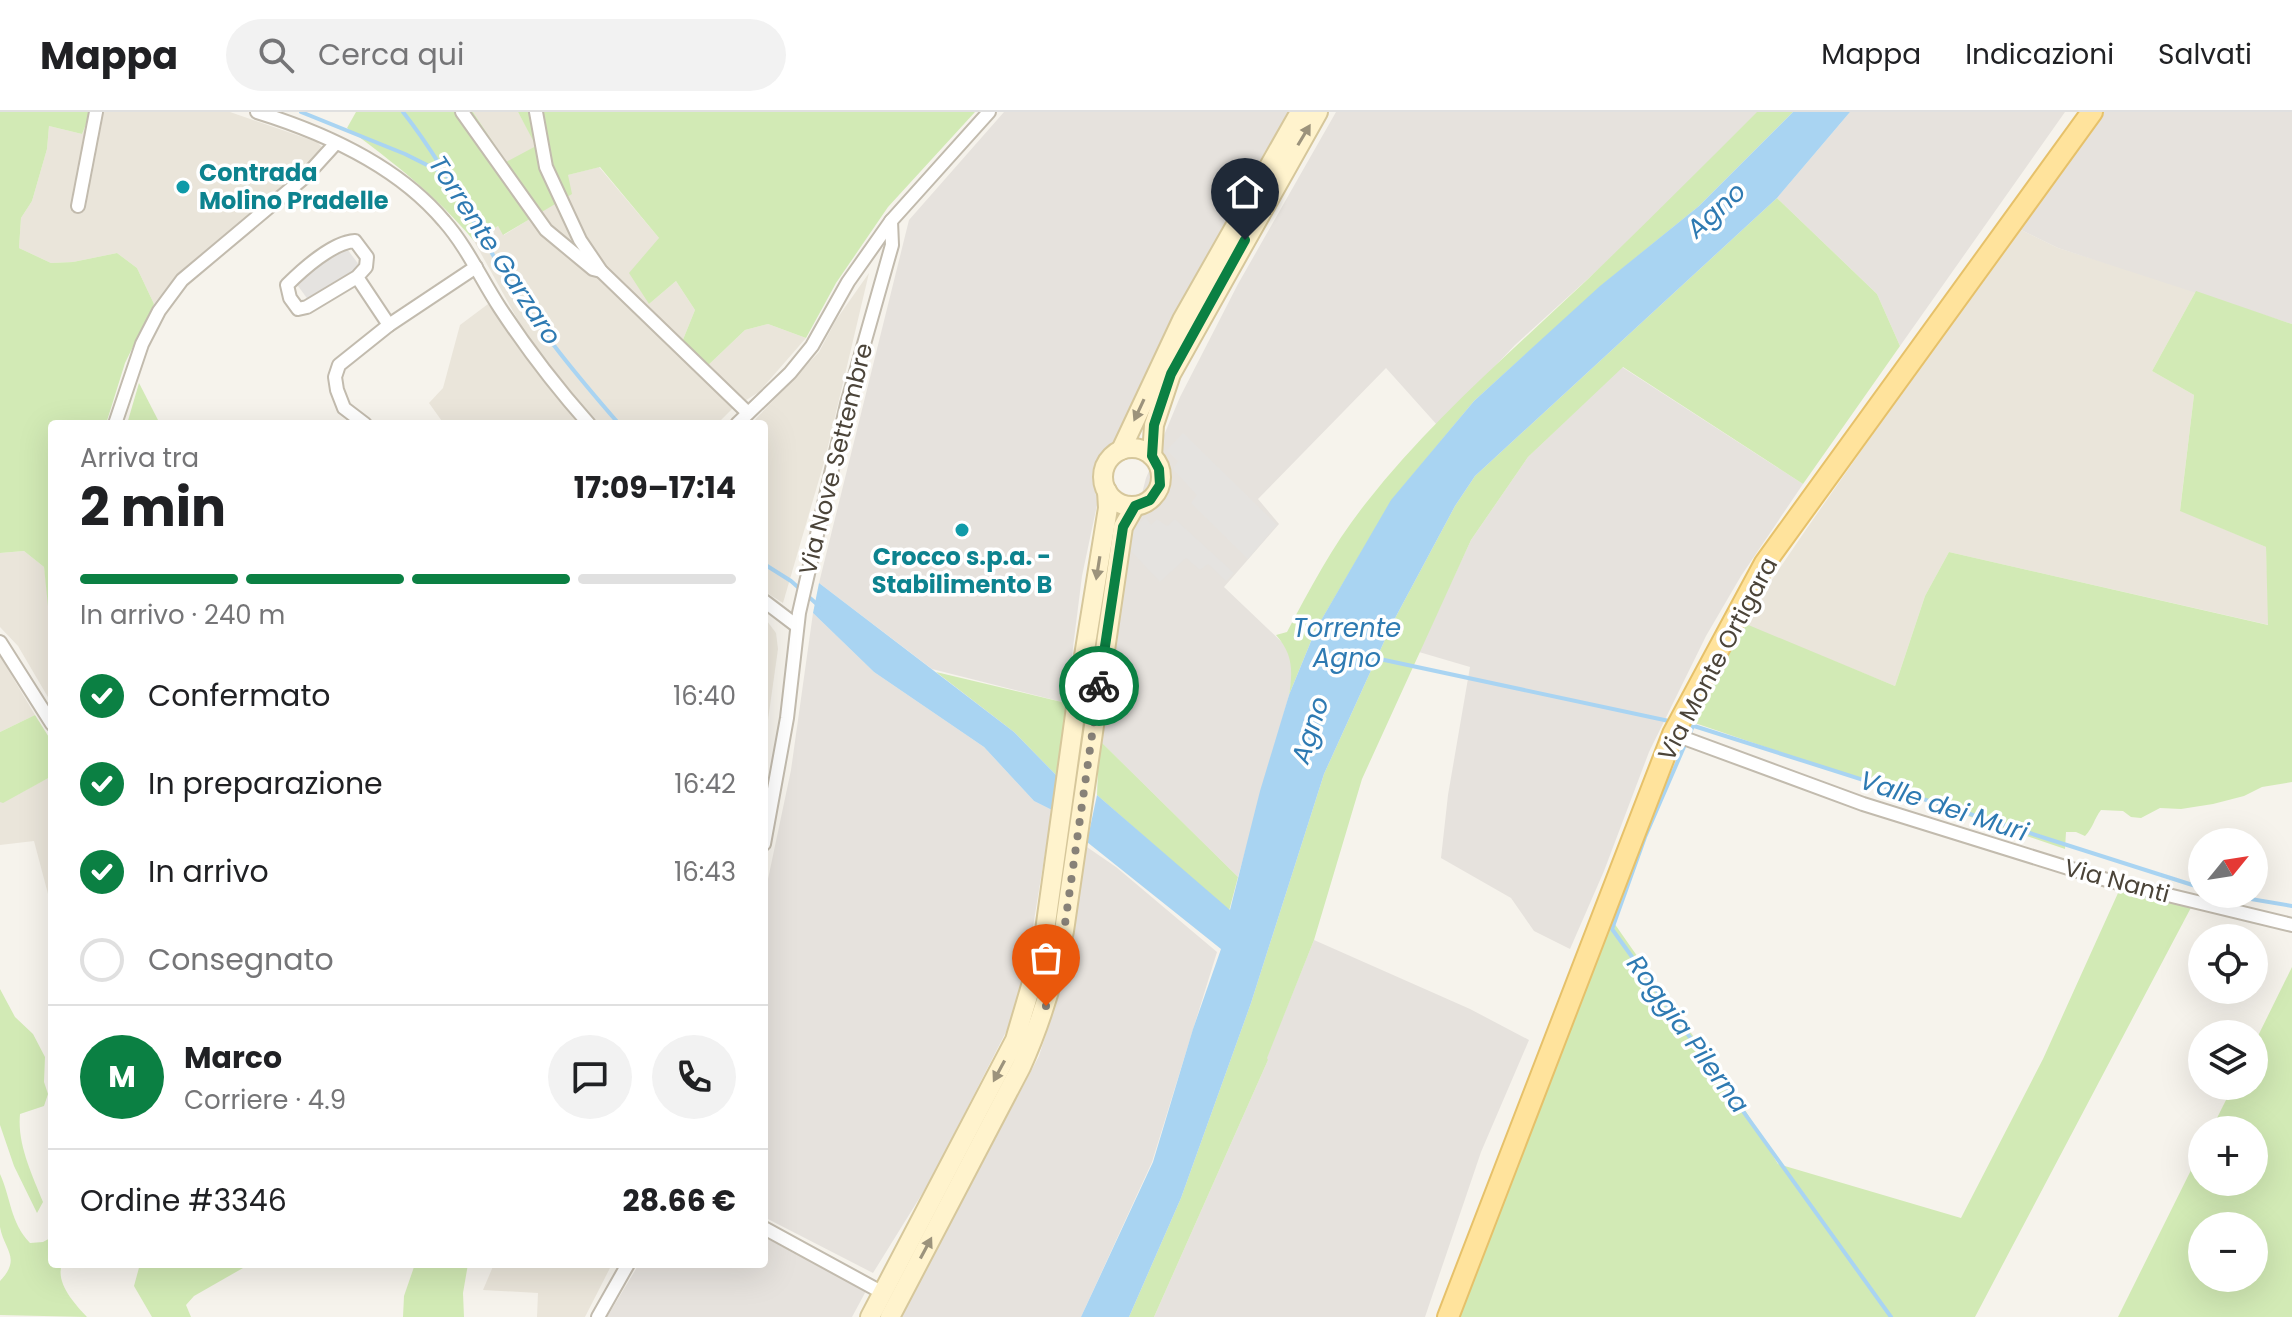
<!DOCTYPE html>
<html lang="it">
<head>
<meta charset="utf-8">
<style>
	:root { --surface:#fff; --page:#f2f2f2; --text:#202124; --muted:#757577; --line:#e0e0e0; --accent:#0b8043 }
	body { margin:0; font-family:Poppins,sans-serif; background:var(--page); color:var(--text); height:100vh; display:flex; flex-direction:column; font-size:30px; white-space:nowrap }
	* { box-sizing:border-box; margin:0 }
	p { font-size:26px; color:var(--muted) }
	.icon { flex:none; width:44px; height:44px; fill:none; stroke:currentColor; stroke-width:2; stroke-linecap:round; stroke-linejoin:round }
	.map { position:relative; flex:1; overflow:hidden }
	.panel { position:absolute; left:48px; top:308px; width:720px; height:848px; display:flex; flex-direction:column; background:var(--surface); border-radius:8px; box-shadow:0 8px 32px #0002 }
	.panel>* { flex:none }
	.needle { width:52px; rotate:60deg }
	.fabs { position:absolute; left:2188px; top:716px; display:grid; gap:16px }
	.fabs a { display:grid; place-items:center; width:80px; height:80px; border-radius:50%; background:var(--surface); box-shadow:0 8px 32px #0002; font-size:40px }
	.pin { position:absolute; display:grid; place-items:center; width:68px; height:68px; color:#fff; margin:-82px -34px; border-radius:50% 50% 50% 0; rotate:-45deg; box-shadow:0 0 8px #0007 }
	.pin .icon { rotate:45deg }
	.courier { position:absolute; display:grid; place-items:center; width:80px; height:80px; margin:-40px; border:6px solid #0b8043; border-radius:50%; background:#fff; color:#222; box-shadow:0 2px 10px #0007 }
	.headline em { font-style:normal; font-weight:700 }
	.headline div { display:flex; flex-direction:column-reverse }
	.headline { display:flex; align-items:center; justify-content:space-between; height:136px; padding:0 32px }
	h1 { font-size:52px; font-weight:700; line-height:60px }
	.bar { display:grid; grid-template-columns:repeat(4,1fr); gap:12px 8px; align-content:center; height:96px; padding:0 32px }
	.bar i { height:10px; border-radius:6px; background:var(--line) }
	.bar .on { background:var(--accent) }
	.bar p { grid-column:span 4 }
	.line { display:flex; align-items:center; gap:20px; padding:0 32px; border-top:2px solid var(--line) }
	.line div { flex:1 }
	.round { display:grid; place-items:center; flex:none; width:84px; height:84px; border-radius:42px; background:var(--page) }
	ol { padding:0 32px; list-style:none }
	li { display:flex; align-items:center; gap:24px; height:88px }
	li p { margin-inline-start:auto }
	li .icon { padding:8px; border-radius:50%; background:var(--accent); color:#fff; stroke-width:4 }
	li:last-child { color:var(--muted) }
	li i { width:44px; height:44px; border:4px solid var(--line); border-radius:50% }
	header { display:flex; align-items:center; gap:48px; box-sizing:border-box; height:112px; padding:0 40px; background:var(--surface); border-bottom:2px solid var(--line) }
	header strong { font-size:38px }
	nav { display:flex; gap:44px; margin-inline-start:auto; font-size:28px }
	.search { width:560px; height:72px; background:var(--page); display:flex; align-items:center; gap:20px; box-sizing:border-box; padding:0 28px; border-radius:44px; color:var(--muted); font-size:30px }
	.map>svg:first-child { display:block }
	.residential { fill:#eae5da }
	.industrial { fill:#e6e2dd }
	.green { fill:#d2eab5; fill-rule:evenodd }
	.parking { fill:#e5e3e0 }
	.water { fill:#a9d4f2 }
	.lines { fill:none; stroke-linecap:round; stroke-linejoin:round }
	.stream { stroke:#a9d4f2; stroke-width:4 }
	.minor-casing { stroke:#c2bbae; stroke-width:16 }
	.secondary-casing { stroke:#d6c79b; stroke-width:22 }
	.primary-casing { stroke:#e6c16a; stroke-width:24 }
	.minor { stroke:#fff; stroke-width:12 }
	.secondary { stroke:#fff3cd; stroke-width:18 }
	.primary { stroke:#ffe39c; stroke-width:20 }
	.oneway { fill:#9c937c }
	.done { stroke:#878178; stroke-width:8; stroke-dasharray:0 14.4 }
	.route { stroke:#0b8043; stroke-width:10 }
	.culture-dot { fill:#0f9aa8; stroke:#fff; stroke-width:3 }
	.labels { text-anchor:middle; stroke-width:7; stroke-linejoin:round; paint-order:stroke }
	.culture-label { font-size:24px; font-weight:bold; fill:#0d838f; stroke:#fff; text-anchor:start }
	.street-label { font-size:24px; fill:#4b4439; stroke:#fff }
	.water-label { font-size:26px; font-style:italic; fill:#2e7ab2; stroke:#fff }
</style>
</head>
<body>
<header>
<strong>Mappa</strong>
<div class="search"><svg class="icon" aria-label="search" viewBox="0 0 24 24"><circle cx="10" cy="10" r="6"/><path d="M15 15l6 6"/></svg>Cerca qui</div>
<nav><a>Mappa</a><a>Indicazioni</a><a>Salvati</a></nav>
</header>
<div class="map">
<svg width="2292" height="1205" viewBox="0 0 2292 1205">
	<rect width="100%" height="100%" fill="#f6f3ec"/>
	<!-- residential -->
	<g class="residential">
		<path d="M91 0H230L317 30 322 35 312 50 177 162 154 192 137 156 117 141 73 150 51 151 19 136 21 106 32 89 47 37 49 14 82 22Z"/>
		<path d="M473 0H518L537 34 506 51Z"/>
		<path d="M599 55 659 126 649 192 676 169 695 198 680 235 701 260 745 218 768 212 806 226 759 280 732 297 717 312H595L551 259 524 219 474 129 498 114 504 123 536 103 568 63Z"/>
		<path d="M2017 116 2058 136 2196 179 2152 259 2194 283 2180 398 2266 435 2269 513 1949 440 1925 484 1895 574 1748 514 1746 512 1765 478 1805 419Z"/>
		<path d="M869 161 825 347 783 491 764 479V312H751L819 240 836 208Z"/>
		<path d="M488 192 544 269 581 312H444L429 291 443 276 460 213Z"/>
		<path d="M24 439 44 455 50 498 52 592 18 534 0 515V441Z"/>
		<path d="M764 505 776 521 778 537 764 636Z"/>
		<path d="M0 544 35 603 0 620Z"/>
		<path d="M52 664V797L34 729 0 733V690H3Z"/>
		<path d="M494 1152H612L585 1205H537L538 1181 483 1178Z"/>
	</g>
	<!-- industrial -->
	<g class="industrial">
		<path d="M1004 0H1289L1257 53 1151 249 1118 329 1097 393 1082 464 1066 591 932 557 819 471 909 108Z"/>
		<path d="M1336 0H1758L1687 77 1515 233 1438 314 1386 256 1258 387 1279 412 1224 475 1288 536 1293 559 1289 583 1238 765 1097 626 1128 436 1146 366 1180 285 1238 172Z"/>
		<path d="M1850 0H2065L1900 234 1877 182 1777 86Z"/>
		<path d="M2100 0H2292V212L2058 136 2017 116Z"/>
		<path d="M1622 255 1803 372 1741 464 1706 524 1649 640 1604 759 1570 837 1534 819 1511 786 1441 746 1448 683 1470 555 1419 540 1471 428 1528 345Z"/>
		<path d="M813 501 874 560 984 635 1034 689 1052 698 1025 864 1010 912 930 1069 873 1161 764 1105V786L791 658Z"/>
		<path d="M1084 733 1116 755 1217 840 1152 1050 1081 1205H901L1039 944 1065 862Z"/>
		<path d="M1314 828 1470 897 1529 928 1481 1040 1425 1205H1154L1268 948 1266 947Z"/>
		<path d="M764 1125 866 1179 852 1205H607L639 1152H764Z"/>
	</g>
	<!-- green -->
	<g class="green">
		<path d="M0 0H91L82 22 49 14 47 37 32 89 21 106 19 136 51 151 73 150 117 141 137 156 154 192 125 251 106 312H52V533L44 455 24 439 0 441Z"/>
		<path d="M356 0H473L506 50 536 34 518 0H975L888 95 836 171 806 226 768 212 745 218 701 260 680 235 695 198 676 169 649 192 629 161 659 126 600 55 568 63 572 82 503 123 498 114 474 129C438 85 393 50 347 16Z"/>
		<path d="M1757 0H1793L1699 94 1607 169 1474 289 1392 388 1316 517 1289 583C1293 559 1293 542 1276 523L1287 520C1311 475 1334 431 1366 391 1431 308 1512 239 1588 167 1645 112 1701 56 1757 0Z"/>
		<path d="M1777 86 1877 182 1900 234 1803 372 1623 255 1528 345 1471 428 1362 667 1314 828 1267 946 1268 948 1154 1205H1129L1181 1086 1251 891 1324 662 1393 510 1455 394 1475 364Z"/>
		<path d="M2196 179 2292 212V670L2262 675 2244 684 2213 692 2181 697 2160 696 2141 706 2131 705 2123 699 2101 698C2094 707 2093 716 2085 724L2076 720H2066L2065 737 1689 609 1746 512 1895 574 1925 484 1949 440 2268 513 2266 435 2180 399 2194 283 2152 259Z"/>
		<path d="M139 271 158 308 159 312H127Z"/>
		<path d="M936 560 1066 591 1057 664 1014 620Z"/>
		<path d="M35 603 52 630V664L3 691 0 690V620Z"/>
		<path d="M1097 626 1238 765 1229 799 1097 683 1099 634Z"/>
		<path d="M2123 770 2195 788 1975 1205H1453L1605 808 1614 811 1745 998 1778 1052 1961 1106 2043 947Z"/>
		<path d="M2292 855V1205H2118L2202 1036V1070H2254V1018H2211L2233 974H2254V932ZM2202 1114H2254V1166H2202Z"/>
		<path d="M0 877 15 905 33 922 45 945 44 970 48 982 44 994 20 1002C17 1032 32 1062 43 1090L37 1101 14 1054 0 1013Z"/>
		<path d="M0 1062C11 1086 10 1110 30 1131L43 1130 52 1125V1152H62C55 1171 75 1192 87 1205L0 1203V1169C22 1146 4 1138 0 1115 0 1098 0 1079 0 1062Z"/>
		<path d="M140 1152H250L194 1184 186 1193 191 1205H152L134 1174Z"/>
		<path d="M415 1152H468L463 1181 464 1205H403L404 1184Z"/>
	</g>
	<!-- parking -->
	<g class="parking">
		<path d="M347 137 363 158 309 189 293 167Z"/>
		<path d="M1183 321 1277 413 1248 447 1191 391 1197 383 1173 357 1178 349 1167 338Z"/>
		<path d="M1146 405 1151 413 1157 407 1167 414 1175 407 1234 461 1226 469 1208 452 1200 458 1186 446 1160 470 1128 436 1133 416Z"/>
	</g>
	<!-- water -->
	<g class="water">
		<path d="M1793 0H1850L1777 86 1475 364 1455 394 1393 510 1324 662 1251 891 1181 1086 1129 1205H1081L1153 1050 1193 917 1221 837 1087 730 1097 683 1230 798 1260 679 1289 583 1316 517 1391 388 1474 289 1600 174 1699 94Z"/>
		<path d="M819 471 1014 620 1057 664 1052 698 1034 689 984 635 874 560 813 501Z"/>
	</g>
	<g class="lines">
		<!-- stream -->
		<g class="stream">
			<path d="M301 0 405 42 445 62"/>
			<path d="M403 0C444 52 472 110 507 166 539 218 579 266 619 312"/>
			<path d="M764 452 791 469 819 494"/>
			<path d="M1375 546 1669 609"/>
			<path d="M1693 614 1645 725 1612 817 1891 1205"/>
			<path d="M1694 614 2202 776"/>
			<path d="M2221 782 2292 794"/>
		</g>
		<!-- minor casing -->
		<g class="minor-casing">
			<g id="minor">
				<path d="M257 0C325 21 397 53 444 109 467 135 481 167 500 196 527 237 556 275 589 312"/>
				<path d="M462 0 546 118 593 157 601 159"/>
				<path d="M536 0 546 55 580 128 601 159 748 301"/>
				<path d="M78 94 96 0"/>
				<path d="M357 165 307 195 298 197 290 186 287 173C302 158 333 130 355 129L367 145 366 155 357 165 389 213"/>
				<path d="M115 312 142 232 159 199 182 168 306 64 336 31"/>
				<path d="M365 312 344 296 337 278 335 265 339 253 389 213 476 155"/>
				<path d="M737 312 790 261 812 234 848 170 891 109"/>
				<path d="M764 489 797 514"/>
				<path d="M0 530 52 612"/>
				<path d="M1673 622 1863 692 2110 769 2292 813"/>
				<path d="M764 732 787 606 799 501 847 292 892 133 891 109 989 0"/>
				<path d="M764 1116 883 1181"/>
				<path d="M598 1205 628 1152"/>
			</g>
		</g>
		<!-- secondary casing -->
		<g class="secondary-casing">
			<g id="secondary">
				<circle cx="1132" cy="365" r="29"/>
				<path d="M1121 338 1182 208 1300 0"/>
				<path d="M1152 344 1154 313 1171 262 1318 0"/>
				<path d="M870 1205 1015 928 1043 833 1078 581 1108 396 1107 379"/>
				<path d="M890 1205 1021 955C1041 911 1054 867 1064 819L1123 415 1135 394"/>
			</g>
		</g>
		<!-- primary casing -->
		<g class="primary-casing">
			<path id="primary" d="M1448 1205 1673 622 1765 451 2092 0"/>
		</g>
		<!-- minor -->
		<use href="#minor" class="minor"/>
		<!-- secondary -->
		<use href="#secondary" class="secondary"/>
		<!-- primary -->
		<use href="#primary" class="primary"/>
	</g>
	<!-- one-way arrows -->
	<defs><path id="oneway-solid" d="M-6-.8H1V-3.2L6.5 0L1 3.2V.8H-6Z" transform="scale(2)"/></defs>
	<g class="oneway">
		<use href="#oneway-solid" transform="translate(1304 23) rotate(-59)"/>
		<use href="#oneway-solid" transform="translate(1139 298) rotate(115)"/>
		<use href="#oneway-solid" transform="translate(1098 456) rotate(99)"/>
		<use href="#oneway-solid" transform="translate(999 959) rotate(118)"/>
		<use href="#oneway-solid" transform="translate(926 1136) rotate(-62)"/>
	</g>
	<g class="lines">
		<!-- done -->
		<path class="done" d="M1046 894 1064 819 1099 574"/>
		<!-- route -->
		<path class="route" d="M1099 574 1123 415 1135 394 1150 388 1160 373 1159 357 1152 344 1154 313 1171 262 1245 128"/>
	</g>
	<!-- markers -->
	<g class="culture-dot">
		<circle cx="183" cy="75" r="8"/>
		<circle cx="962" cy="418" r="8"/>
	</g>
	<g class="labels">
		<!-- culture labels -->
		<g class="culture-label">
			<text x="199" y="69">Contrada<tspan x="199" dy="28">Molino Pradelle</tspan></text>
			<text x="962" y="453" text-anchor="middle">Crocco s.p.a. -<tspan x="962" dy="28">Stabilimento B</tspan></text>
		</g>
		<!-- street labels -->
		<g class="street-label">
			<text transform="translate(836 347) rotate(-76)" y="8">Via Nove Settembre</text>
			<text transform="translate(1718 547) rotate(-62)" y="8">Via Monte Ortigara</text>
			<text transform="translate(2117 769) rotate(15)" y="8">Via Nanti</text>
		</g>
		<!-- water labels -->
		<g class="water-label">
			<text transform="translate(1716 98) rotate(-42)" y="9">Agno</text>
			<text transform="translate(495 138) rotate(57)" y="9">Torrente Garzaro</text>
			<text x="1347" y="525">Torrente<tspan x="1347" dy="30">Agno</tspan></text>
			<text transform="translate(1310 618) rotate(-72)" y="9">Agno</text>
			<text transform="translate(1944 694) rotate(18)" y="9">Valle dei Muri</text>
			<text transform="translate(1688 922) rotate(54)" y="9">Roggia Pilerna</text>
		</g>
	</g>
</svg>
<div class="fabs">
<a><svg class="needle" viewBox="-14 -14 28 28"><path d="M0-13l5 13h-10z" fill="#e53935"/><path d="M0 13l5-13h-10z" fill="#757577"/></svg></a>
<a><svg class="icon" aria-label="locate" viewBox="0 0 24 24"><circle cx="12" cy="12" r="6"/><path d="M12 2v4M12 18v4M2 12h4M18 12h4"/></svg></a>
<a><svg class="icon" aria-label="layers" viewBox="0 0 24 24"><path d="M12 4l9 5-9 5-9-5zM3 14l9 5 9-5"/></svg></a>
<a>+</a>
<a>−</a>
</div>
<div class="pin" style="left:1046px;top:894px;background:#ea580c"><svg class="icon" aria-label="bag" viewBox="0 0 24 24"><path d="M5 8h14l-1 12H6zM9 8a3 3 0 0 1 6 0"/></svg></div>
<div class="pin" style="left:1245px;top:128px;background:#1f2937"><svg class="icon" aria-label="home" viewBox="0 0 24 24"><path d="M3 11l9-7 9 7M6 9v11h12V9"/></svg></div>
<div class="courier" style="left:1099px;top:574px"><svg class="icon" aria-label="bike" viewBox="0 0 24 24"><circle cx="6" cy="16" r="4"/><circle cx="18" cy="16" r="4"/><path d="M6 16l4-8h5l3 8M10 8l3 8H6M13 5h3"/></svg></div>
<section class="panel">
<div class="headline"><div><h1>2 min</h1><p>Arriva tra</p></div><em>17:09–17:14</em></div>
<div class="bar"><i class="on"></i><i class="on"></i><i class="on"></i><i></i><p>In arrivo · 240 m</p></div>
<ol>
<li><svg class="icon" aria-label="check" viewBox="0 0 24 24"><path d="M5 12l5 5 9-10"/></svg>Confermato<p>16:40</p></li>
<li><svg class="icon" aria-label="check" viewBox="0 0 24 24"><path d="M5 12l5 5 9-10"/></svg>In preparazione<p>16:42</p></li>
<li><svg class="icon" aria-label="check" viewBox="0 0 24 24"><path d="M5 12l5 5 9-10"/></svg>In arrivo<p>16:43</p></li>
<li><i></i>Consegnato</li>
</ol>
<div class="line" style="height:144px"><b class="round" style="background:var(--accent);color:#fff">M</b><div><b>Marco</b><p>Corriere · 4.9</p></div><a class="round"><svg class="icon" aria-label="chat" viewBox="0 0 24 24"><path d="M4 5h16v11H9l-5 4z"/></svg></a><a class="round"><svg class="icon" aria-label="phone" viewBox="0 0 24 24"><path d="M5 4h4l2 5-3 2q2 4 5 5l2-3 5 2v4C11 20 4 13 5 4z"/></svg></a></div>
<div class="line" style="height:104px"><div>Ordine #3346</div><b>28.66 €</b></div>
</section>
</div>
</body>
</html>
